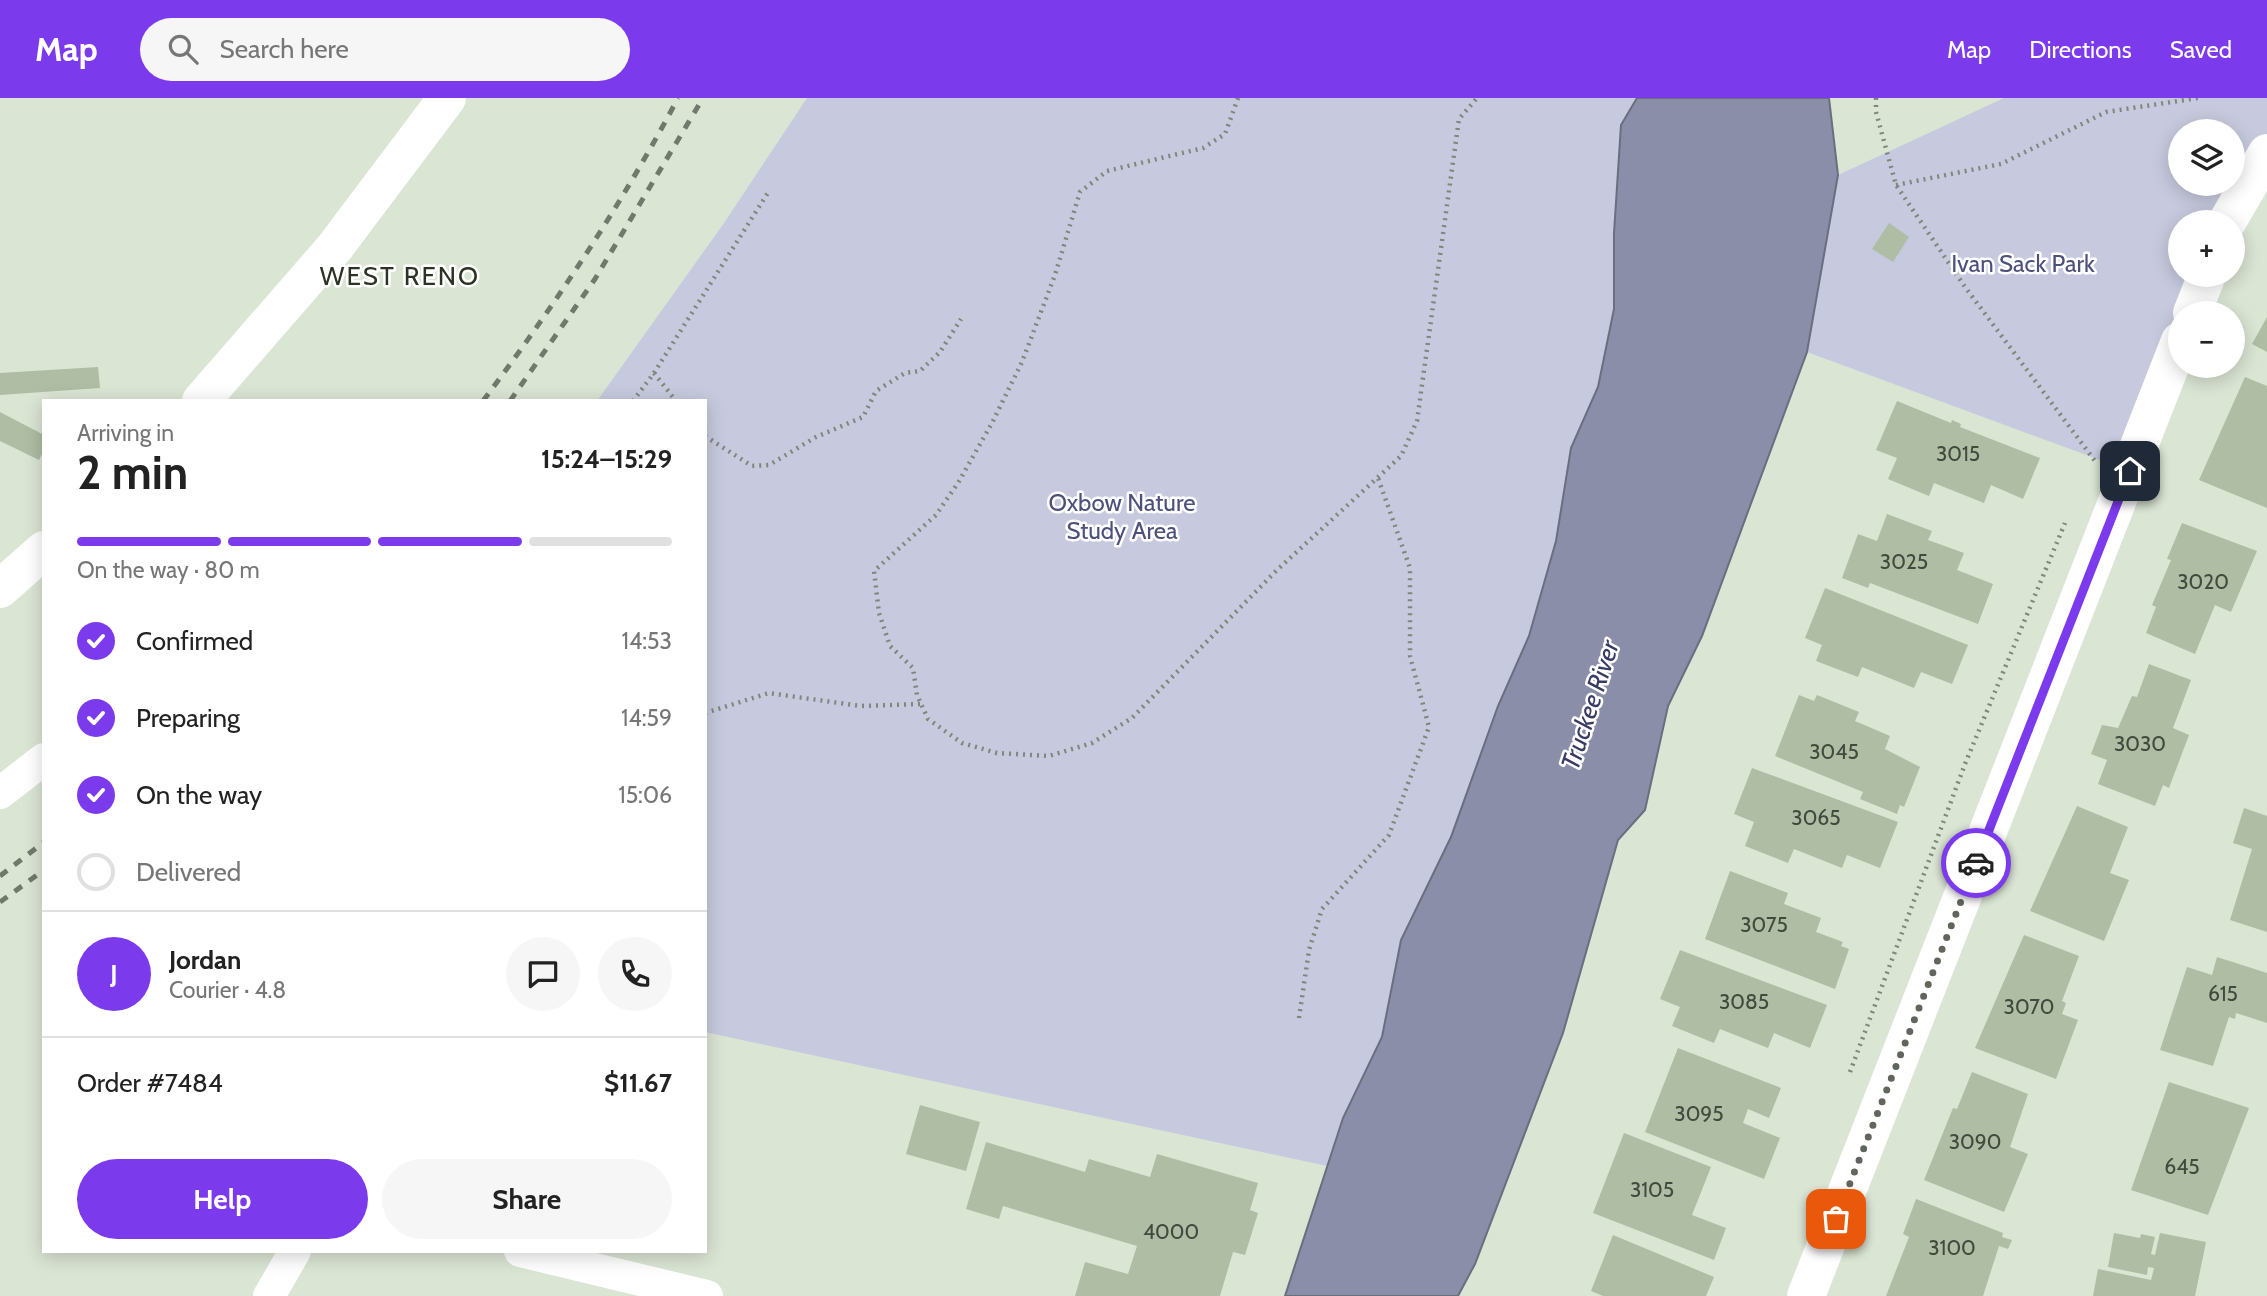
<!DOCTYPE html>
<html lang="en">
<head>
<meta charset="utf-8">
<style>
	:root { --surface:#fff; --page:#f6f6f6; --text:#222; --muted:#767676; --line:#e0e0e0; --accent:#7c3aed }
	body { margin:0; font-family:Cabin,sans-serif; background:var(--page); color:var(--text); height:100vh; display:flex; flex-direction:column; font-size:26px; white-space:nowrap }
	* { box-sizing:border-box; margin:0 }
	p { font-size:23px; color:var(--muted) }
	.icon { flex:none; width:38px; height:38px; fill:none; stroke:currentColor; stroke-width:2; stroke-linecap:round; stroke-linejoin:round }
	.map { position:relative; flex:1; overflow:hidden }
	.details { position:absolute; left:42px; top:301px; width:665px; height:854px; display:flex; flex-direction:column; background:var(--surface); border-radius:0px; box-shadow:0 4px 18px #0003 }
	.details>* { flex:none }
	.tools { position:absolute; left:2168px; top:21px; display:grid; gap:14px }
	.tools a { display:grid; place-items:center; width:77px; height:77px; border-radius:50%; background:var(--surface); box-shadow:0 4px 18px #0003; font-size:35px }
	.pin { position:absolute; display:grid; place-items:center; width:60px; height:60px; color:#fff; margin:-30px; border-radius:14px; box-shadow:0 4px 10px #0006 }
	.courier { position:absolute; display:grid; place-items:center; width:70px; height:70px; margin:-35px; border:5px solid #7c3aed; border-radius:50%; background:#fff; color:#222; box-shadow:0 2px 9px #0007 }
	.overview em { font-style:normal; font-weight:700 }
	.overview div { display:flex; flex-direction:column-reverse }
	.overview { display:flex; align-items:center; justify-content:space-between; height:119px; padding:0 35px }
	h1 { font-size:46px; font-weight:700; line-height:52px }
	.bar { display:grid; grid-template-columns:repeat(4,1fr); gap:10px 7px; align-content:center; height:84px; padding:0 35px }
	.bar i { height:9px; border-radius:5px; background:var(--line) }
	.bar .on { background:var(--accent) }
	.bar p { grid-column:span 4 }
	.line { display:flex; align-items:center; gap:18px; padding:0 35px; border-top:2px solid var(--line) }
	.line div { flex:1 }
	.round { display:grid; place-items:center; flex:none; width:74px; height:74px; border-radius:37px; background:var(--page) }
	ol { padding:0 35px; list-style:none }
	li { display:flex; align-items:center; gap:21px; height:77px }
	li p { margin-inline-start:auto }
	li .icon { padding:7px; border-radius:50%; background:var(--accent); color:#fff; stroke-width:4 }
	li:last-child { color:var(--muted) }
	li i { width:38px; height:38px; border:4px solid var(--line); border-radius:50% }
	.primary-button { display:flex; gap:14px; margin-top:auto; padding:14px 35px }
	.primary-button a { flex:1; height:80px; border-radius:42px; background:var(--accent); color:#fff; font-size:28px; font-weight:700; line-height:80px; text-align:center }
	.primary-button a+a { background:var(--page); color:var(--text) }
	header { display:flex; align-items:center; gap:42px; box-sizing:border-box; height:98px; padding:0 35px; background:var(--accent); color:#fff }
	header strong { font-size:33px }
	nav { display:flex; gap:38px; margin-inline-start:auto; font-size:24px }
	.search { width:490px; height:63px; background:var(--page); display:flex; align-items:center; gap:18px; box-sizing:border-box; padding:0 24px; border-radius:38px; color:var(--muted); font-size:26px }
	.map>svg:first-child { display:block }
	.green { fill:#c7cade; fill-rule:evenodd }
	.water { fill:#8a8ea9; stroke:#6a6e7e; stroke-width:2 }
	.building { fill:#aebda3 }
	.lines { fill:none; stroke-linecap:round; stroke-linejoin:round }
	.path { stroke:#7f877a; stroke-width:4.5; stroke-dasharray:2 5; stroke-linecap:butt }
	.minor { stroke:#fff; stroke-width:32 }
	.tertiary { stroke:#fff; stroke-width:38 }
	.secondary { stroke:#fff; stroke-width:38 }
	.rail { stroke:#71786c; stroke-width:5; stroke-dasharray:9 9; stroke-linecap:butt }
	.done { stroke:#60665c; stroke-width:7; stroke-dasharray:0 12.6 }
	.route { stroke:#7c3aed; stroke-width:9 }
	.labels { text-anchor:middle; stroke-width:5; stroke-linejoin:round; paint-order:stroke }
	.number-label { font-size:21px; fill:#42493d }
	.park-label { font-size:24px; fill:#4c507a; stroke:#fff }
	.neighbourhood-label { font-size:26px; letter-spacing:2px; fill:#2b3325; stroke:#fff }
	.water-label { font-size:26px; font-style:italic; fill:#373a63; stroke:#fff }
</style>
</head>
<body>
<header>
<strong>Map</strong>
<div class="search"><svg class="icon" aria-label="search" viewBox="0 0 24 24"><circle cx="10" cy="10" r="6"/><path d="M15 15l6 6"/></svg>Search here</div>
<nav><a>Map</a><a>Directions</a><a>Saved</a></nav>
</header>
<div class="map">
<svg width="2267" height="1198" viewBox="0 0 2267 1198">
	<rect width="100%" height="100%" fill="#dbe5d4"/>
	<!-- green -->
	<g class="green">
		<path d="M807 0H1637L1621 27 1614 135V211L1598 289 1571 350 1556 443 1529 538 1498 608 1451 739 1401 842 1382 939 1343 1019 1327 1068 705 934V303H597L724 125Z"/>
		<path d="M2004 0H2267V55L2227 124H2180V177H2207L2130 373 1807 254 1838 77ZM2180 33H2233V86H2180Z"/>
	</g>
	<!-- water -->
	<path class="water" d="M1637 0H1829L1838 77 1807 254 1702 538 1668 608 1645 712 1618 742 1563 935 1475 1166 1458 1198H1285L1343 1020 1382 939 1401 842 1451 739 1498 608 1529 538 1556 443 1571 350 1598 289 1614 211V135L1621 27Z"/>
	<!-- building -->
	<g class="building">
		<path d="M1889 125 1909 139 1893 164 1872 151Z"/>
		<path d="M2267 219V254L2252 246Z"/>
		<path d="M98 269 100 290 0 297V275Z"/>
		<path d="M2245 279 2267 288V410L2199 382Z"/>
		<path d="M1897 303 1951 325 1952 322 1961 326 1960 329 2040 360 2023 401 1991 387 1984 405 1934 385 1929 398 1888 381 1897 360 1876 352Z"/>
		<path d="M0 314 44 337V352L39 362 0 343Z"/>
		<path d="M1887 416 1932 433 1928 442 1964 455 1957 472 1993 486 1978 526 1870 485 1868 490 1842 480 1858 436 1877 443Z"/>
		<path d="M2182 425 2257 453 2231 514 2215 507 2195 556 2146 535 2156 509 2152 507 2171 462 2167 461Z"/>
		<path d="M1825 490 1968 547 1952 586 1921 574 1914 590 1862 569 1858 579 1816 563 1822 547 1805 540Z"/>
		<path d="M2149 566 2191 582 2173 630 2189 637 2169 690 2163 687 2155 708 2098 686 2107 662 2091 656 2102 627 2118 630 2132 598 2137 599Z"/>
		<path d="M1799 597 1814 603 1817 597 1859 614 1855 623 1890 638 1885 651 1920 669 1904 709 1900 707 1897 716 1860 701 1863 694 1775 658Z"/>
		<path d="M1752 670 1898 724 1880 770 1847 757 1842 770 1794 751 1788 765 1745 748 1754 724 1734 716Z"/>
		<path d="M2077 708 2128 729 2110 775 2129 782 2104 843 2030 813Z"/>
		<path d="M2244 710 2267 718V834L2230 822 2252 751 2233 745Z"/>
		<path d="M1730 773 1788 795 1784 806 1821 820 1816 834 1843 844 1841 848 1849 851 1835 891 1705 841Z"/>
		<path d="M2024 837 2079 858 2062 903 2066 905 2062 916 2078 922 2056 981 1975 950Z"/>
		<path d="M1680 852 1827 907 1810 950 1774 935 1768 950 1720 931 1714 945 1672 928 1680 909 1660 901Z"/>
		<path d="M2217 859 2267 875V925L2236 915 2235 921 2229 919 2213 968 2160 952 2187 869 2212 877Z"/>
		<path d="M1678 950 1781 990 1769 1020 1748 1011 1743 1025 1780 1040 1764 1081 1645 1034Z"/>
		<path d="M1972 974 2028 996 2010 1049 2028 1056 2004 1114 1924 1082 1953 1010 1957 1011Z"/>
		<path d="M2169 984 2249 1010 2208 1117 2131 1092Z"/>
		<path d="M920 1007 980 1024 966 1073 906 1056Z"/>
		<path d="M1624 1035 1711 1069 1692 1117 1726 1130 1714 1162 1593 1115Z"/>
		<path d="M986 1044 1085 1074 1089 1061 1150 1079 1157 1056 1258 1085 1250 1112 1258 1115 1245 1157 1233 1154 1220 1198H1075L1085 1164 1128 1176 1137 1148 1003 1108 999 1121 966 1111Z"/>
		<path d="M1916 1101 2003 1135 2002 1139 2012 1142 2008 1151 1999 1148 1983 1198H1886L1909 1139 1903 1136Z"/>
		<path d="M2114 1135 2140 1140 2141 1136 2155 1139 2151 1156 2155 1157 2160 1135 2206 1144 2195 1198H2093L2098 1171 2151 1182 2154 1170 2148 1169 2147 1177 2108 1169Z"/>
		<path d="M1613 1137 1714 1179 1706 1198H1603L1591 1193Z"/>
	</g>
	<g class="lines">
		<!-- path -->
		<g class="path">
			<path d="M1238 0 1225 36 1203 50 1107 73 1080 94 1055 177 1022 264 992 325 958 385 936 417 874 473 879 515 890 548 913 570 917 597 928 621 962 645 997 655 1049 658 1092 645 1132 620 1276 473 1401 358 1417 323 1459 21 1477 0"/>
			<path d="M1876 0V14L1896 87 1965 189 2095 363"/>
			<path d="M1896 87 2001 66 2106 14 2198 0"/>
			<path d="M654 275 676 303"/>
			<path d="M633 303 654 275 769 93"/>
			<path d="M705 338 752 368 769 367 816 339 863 319 876 293 905 275 920 273 940 254 961 221"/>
			<path d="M705 615 769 595 860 608 921 606"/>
			<path d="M1299 920 1309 852 1322 811 1389 737 1429 629 1410 558V470L1378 380"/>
			<path d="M1850 974 1965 666 2065 425"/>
		</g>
		<!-- minor -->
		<g class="minor">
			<path d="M0 695 44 661"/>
			<path d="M520 1153 707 1198"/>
			<path d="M269 1198 295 1153"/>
		</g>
		<!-- tertiary -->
		<g class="tertiary">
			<path d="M2227 124 2267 55"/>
			<path d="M2192 215 2207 177"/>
			<path d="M1806 1198 2180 243"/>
		</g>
		<!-- secondary -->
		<g class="secondary">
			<path d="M201 303 335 149 447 0"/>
			<path d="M0 491 44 452"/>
		</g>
		<!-- rail -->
		<g class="rail">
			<path d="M483 303C555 207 622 106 678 0"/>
			<path d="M510 303 595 181 703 0"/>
			<path d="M0 778 44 744"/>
			<path d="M0 804 44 772"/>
		</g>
	</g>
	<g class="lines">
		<!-- done -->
		<path class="done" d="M1836 1121 1976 765"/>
		<!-- route -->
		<path class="route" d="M1976 765 2130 373"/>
	</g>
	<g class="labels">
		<!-- number labels -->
		<g class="number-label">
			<text x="1958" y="363">3015</text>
			<text x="1904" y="471">3025</text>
			<text x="2203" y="491">3020</text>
			<text x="2140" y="653">3030</text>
			<text x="1834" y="661">3045</text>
			<text x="1816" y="727">3065</text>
			<text x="1764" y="834">3075</text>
			<text x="2223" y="903">615</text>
			<text x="1744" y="911">3085</text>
			<text x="2029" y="916">3070</text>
			<text x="1699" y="1023">3095</text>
			<text x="1975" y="1051">3090</text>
			<text x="2182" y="1076">645</text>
			<text x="1652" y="1099">3105</text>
			<text x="1171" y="1141">4000</text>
			<text x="1952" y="1157">3100</text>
		</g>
		<!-- park labels -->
		<g class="park-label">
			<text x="2023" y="174">Ivan Sack Park</text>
			<text x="1122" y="413">Oxbow Nature<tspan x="1122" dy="28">Study Area</tspan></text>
		</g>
		<!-- neighbourhood labels -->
		<g class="neighbourhood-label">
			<text x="400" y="187">WEST RENO</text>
		</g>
		<!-- water labels -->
		<g class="water-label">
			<text transform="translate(1590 607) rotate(-72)" y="9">Truckee River</text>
		</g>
	</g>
</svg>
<div class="tools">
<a><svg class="icon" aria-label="layers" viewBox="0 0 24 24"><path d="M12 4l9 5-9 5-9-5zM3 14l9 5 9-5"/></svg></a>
<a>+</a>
<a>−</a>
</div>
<div class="pin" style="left:1836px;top:1121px;background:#ea580c"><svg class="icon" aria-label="bag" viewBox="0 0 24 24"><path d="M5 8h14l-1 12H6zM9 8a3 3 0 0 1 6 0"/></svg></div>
<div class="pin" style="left:2130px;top:373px;background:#1f2937"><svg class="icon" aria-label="home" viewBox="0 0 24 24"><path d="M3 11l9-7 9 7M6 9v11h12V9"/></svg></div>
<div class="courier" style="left:1976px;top:765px"><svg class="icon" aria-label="car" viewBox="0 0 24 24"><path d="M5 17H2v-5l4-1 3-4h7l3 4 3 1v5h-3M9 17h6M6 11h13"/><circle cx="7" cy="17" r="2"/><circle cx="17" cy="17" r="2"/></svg></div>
<section class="details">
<div class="overview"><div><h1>2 min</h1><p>Arriving in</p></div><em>15:24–15:29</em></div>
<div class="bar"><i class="on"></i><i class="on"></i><i class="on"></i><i></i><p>On the way · 80 m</p></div>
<ol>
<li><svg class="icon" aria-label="check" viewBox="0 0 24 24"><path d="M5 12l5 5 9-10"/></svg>Confirmed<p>14:53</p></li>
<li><svg class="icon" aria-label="check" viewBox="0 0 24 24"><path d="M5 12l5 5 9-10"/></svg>Preparing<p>14:59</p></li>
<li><svg class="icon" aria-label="check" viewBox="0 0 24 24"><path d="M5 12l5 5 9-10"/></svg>On the way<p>15:06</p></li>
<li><i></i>Delivered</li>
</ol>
<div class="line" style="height:126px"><b class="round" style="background:var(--accent);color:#fff">J</b><div><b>Jordan</b><p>Courier · 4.8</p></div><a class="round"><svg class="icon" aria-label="chat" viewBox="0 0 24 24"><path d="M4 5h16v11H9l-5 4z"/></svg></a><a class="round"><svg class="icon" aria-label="phone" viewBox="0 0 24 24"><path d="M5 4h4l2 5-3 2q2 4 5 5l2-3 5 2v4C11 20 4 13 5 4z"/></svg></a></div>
<div class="line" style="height:91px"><div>Order #7484</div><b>$11.67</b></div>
<div class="primary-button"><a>Help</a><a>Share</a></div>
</section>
</div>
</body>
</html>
